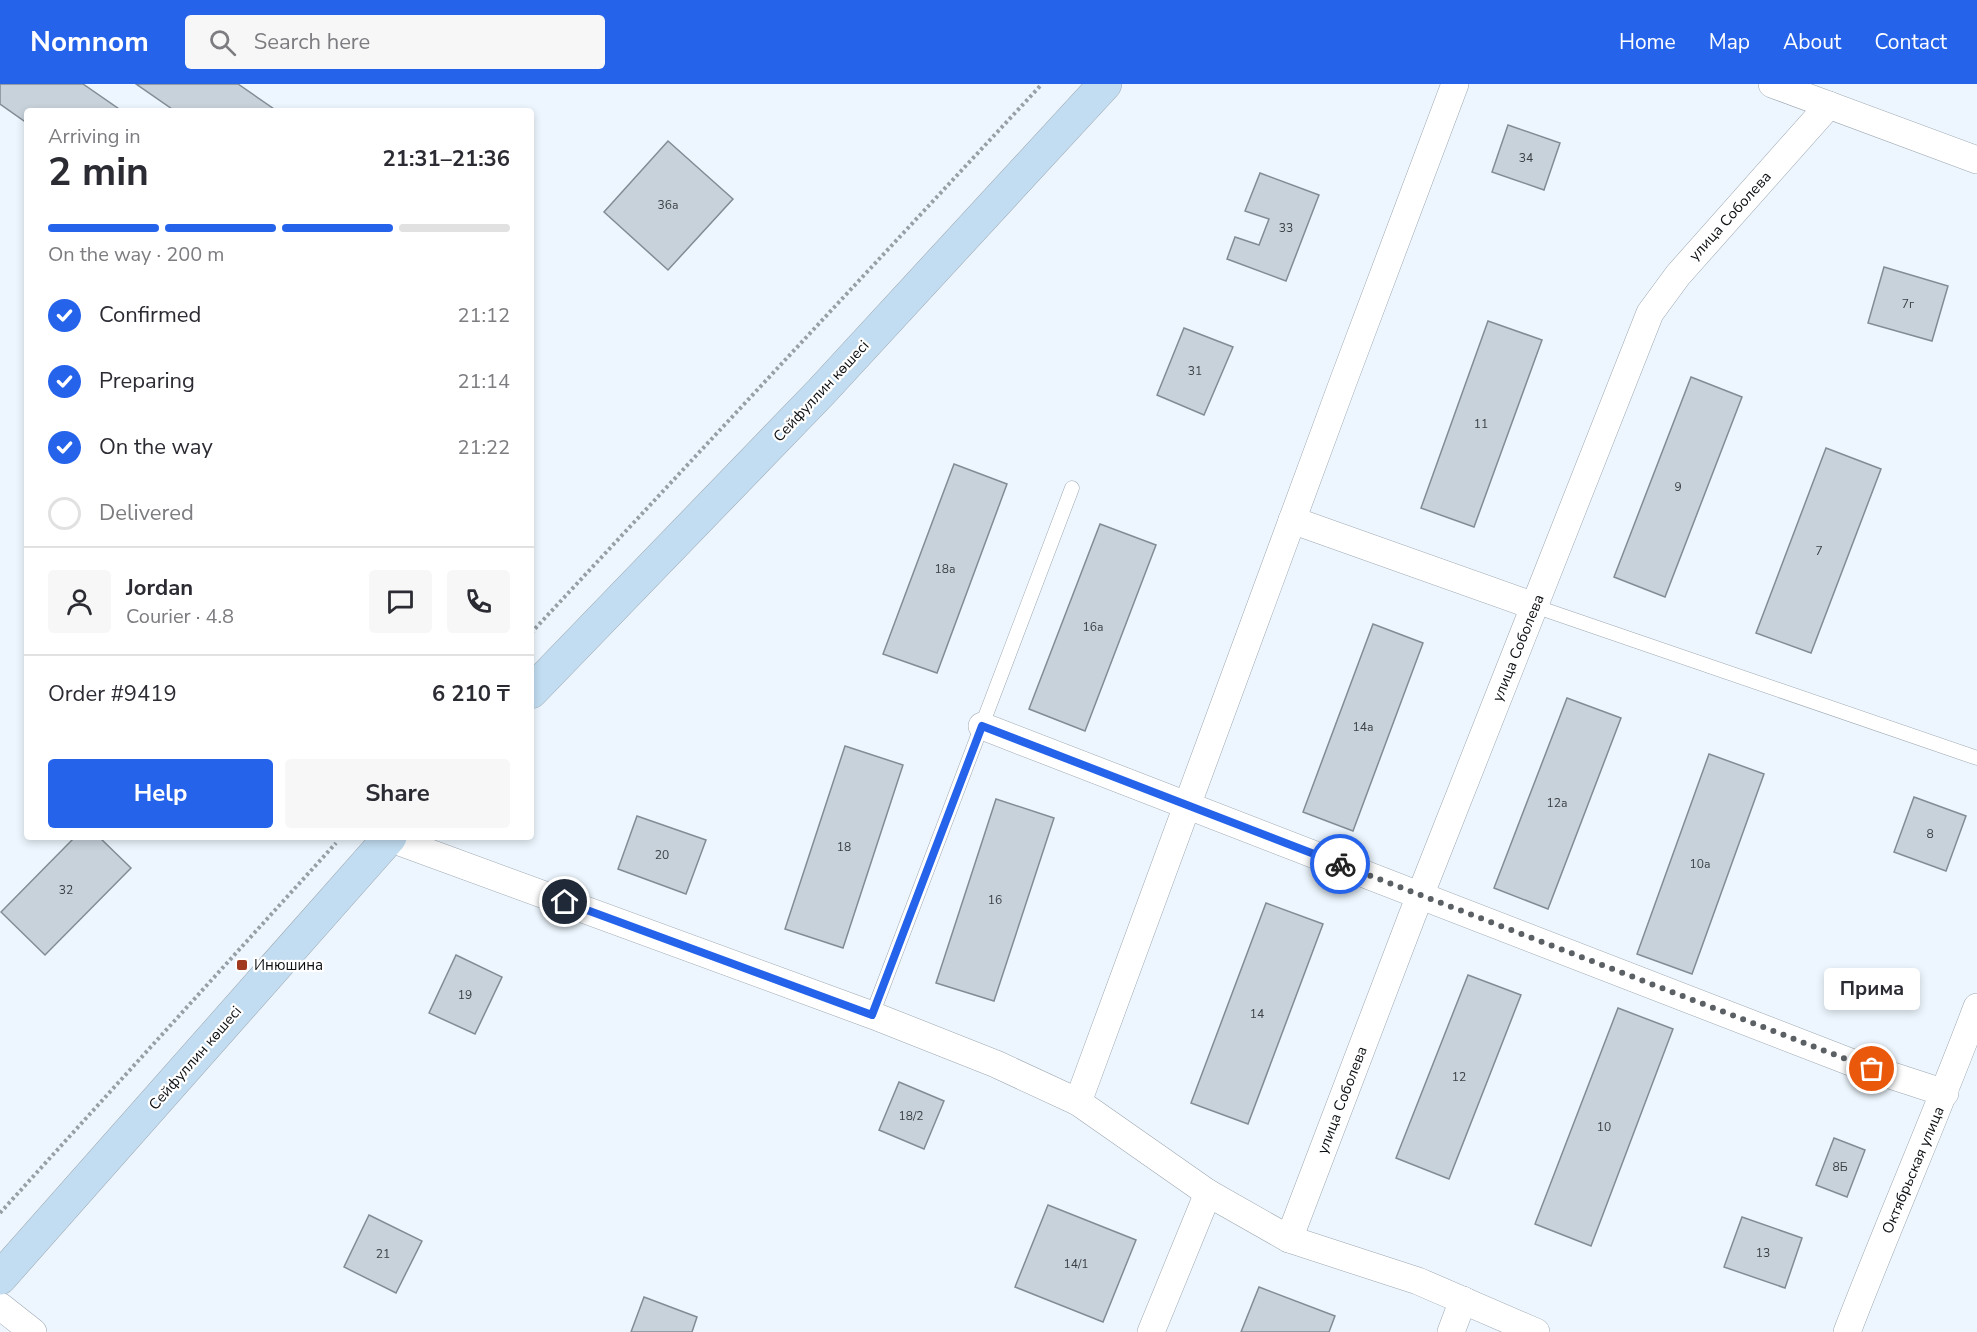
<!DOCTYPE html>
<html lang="en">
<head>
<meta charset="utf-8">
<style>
	:root { --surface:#fff; --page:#f7f7f7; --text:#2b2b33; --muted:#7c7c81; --line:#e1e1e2; --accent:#2563eb }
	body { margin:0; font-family:"Nunito Sans",sans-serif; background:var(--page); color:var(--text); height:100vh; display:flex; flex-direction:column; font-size:22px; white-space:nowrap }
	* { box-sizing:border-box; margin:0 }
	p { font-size:20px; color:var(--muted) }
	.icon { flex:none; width:33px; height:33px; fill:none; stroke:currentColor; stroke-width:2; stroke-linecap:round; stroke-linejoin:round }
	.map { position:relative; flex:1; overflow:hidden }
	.details { position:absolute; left:24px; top:24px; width:510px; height:732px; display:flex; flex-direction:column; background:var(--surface); border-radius:6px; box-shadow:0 3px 9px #0003 }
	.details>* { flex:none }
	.pin { position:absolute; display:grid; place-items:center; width:51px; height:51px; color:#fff; margin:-26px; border:3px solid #fff; border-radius:50%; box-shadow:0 2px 6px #0007 }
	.courier { position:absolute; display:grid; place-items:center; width:60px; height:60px; margin:-30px; border:4px solid #2563eb; border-radius:50%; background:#fff; color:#222; box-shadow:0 2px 8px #0007 }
	.bubble { position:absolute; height:42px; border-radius:6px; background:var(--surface); box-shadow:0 3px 9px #0003; font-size:20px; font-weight:700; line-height:42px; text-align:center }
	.overview em { font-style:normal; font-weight:700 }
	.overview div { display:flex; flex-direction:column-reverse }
	.overview { display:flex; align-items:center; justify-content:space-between; height:102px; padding:0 24px }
	h1 { font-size:39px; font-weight:700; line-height:45px }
	.bar { display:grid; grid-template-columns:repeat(4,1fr); gap:9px 6px; align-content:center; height:72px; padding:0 24px }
	.bar i { height:8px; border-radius:4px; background:var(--line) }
	.bar .active { background:var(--accent) }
	.bar p { grid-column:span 4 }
	.line { display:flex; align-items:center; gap:15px; padding:0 24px; border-top:2px solid var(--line) }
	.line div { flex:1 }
	.round { display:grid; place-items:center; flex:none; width:63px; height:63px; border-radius:6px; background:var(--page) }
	ol { padding:0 24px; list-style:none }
	li { display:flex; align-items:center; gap:18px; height:66px }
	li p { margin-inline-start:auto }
	li .icon { padding:6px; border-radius:50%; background:var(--accent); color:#fff; stroke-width:4 }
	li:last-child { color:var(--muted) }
	li i { width:33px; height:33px; border:3px solid var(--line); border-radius:50% }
	.cta { display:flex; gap:12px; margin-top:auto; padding:12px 24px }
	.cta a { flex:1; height:69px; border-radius:6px; background:var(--accent); color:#fff; font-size:24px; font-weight:700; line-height:69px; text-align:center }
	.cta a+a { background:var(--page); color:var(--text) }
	header { display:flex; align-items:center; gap:36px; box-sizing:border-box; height:84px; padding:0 30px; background:var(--accent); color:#fff }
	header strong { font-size:28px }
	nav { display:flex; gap:33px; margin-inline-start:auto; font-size:21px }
	.search { width:420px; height:54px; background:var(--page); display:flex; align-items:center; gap:15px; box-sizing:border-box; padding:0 21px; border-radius:6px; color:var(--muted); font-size:22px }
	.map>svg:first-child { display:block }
	.building { fill:#c7d2db; stroke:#828c94; stroke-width:1.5 }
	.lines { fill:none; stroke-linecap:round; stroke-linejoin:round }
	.service-casing { stroke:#9ea8b1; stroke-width:15 }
	.minor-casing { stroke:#9ea8b1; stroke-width:28 }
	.secondary-casing { stroke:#9ea8b1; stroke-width:34 }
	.path { stroke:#989fa5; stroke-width:4; stroke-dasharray:3 3; stroke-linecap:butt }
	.service { stroke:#fff; stroke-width:14 }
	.minor { stroke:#fff; stroke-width:27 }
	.secondary { stroke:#c2ddf1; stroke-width:33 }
	.done { stroke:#5b6065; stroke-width:6; stroke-dasharray:0 10.8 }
	.route { stroke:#2563eb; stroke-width:8 }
	.poi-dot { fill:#a1391f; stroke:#fff; stroke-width:2 }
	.labels { text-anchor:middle; stroke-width:4.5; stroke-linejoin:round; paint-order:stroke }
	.number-label { font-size:12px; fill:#3c4045 }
	.street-label { font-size:15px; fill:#0d1013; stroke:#fff }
	.poi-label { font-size:15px; fill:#0d1013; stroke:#fff; text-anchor:start }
</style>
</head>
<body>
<header>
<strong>Nomnom</strong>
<div class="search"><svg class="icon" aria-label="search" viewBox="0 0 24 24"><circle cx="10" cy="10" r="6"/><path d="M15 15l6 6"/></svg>Search here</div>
<nav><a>Home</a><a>Map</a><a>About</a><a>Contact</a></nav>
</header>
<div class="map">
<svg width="1977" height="1248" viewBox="0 0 1977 1248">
	<rect width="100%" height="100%" fill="#edf6fe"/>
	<!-- building -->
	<g class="building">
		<path d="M0 0H83L122 27H27V39L0 20Z"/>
		<path d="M136 0H238L277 27H175Z"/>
		<path d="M1508 41 1560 59 1544 106 1492 88Z"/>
		<path d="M668 57 733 115 668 186 604 128Z"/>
		<path d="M1260 89 1319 111 1286 197 1227 175 1235 153 1259 161 1269 135 1245 127Z"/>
		<path d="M1884 183 1948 202 1932 257 1868 239Z"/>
		<path d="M1488 237 1542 256 1474 443 1421 424Z"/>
		<path d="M1184 244 1233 263 1204 331 1157 311Z"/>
		<path d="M1691 293 1742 313 1665 513 1614 493Z"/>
		<path d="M1826 364 1881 385 1811 569 1756 549Z"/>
		<path d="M954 380 1007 400 937 589 883 570Z"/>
		<path d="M1100 440 1156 461 1085 647 1029 625Z"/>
		<path d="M1373 540 1423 559 1353 747 1303 728Z"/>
		<path d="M1567 614 1621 634 1548 825 1494 804Z"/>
		<path d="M845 662 903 681 843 864 785 845Z"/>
		<path d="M1709 670 1764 690 1692 890 1637 870Z"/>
		<path d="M1914 713 1966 732 1946 787 1894 768Z"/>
		<path d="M996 715 1054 734 994 917 936 899Z"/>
		<path d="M637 732 706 756 686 810 618 785Z"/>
		<path d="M75 753H99L131 784 45 871 1 828Z"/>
		<path d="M1266 819 1323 840 1248 1040 1191 1019Z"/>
		<path d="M456 871 502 893 475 950 429 929Z"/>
		<path d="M1468 891 1521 911 1449 1095 1396 1074Z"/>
		<path d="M1618 924 1673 945 1591 1162 1535 1140Z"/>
		<path d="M899 998 944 1017 924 1065 879 1046Z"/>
		<path d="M1834 1054 1865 1066 1847 1113 1816 1101Z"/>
		<path d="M1048 1121 1136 1156 1103 1238 1015 1203Z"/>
		<path d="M369 1131 422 1157 396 1209 344 1183Z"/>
		<path d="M1742 1133 1802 1154 1785 1204 1724 1183Z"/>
		<path d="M1259 1203 1335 1232 1329 1248H1241Z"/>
		<path d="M644 1213 697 1233 692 1248H631Z"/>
	</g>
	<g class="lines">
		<!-- service casing -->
		<g class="service-casing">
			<g id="service">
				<path d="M1534 522 1977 674"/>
				<path d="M872 931 1072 404"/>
			</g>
		</g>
		<!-- minor casing -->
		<g class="minor-casing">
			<g id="minor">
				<path d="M1772 0 1977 76"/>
				<path d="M1292 436 1534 522"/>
				<path d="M982 642 1853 979 1945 1009"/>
				<path d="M389 754 872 931 996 980 1078 1018 1208 1109 1289 1155 1418 1197 1536 1248"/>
				<path d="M1078 1018 1343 298 1455 0"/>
				<path d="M1289 1155 1412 832 1650 229 1678 191 1829 21"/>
				<path d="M0 1222 33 1248"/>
				<path d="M1151 1248 1208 1109"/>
				<path d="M1451 1248 1463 1216"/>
				<path d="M1847 1248C1889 1139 1936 1032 1977 923"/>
			</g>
		</g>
		<!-- secondary casing -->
		<g class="secondary-casing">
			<g id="secondary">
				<path d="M531 608 821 308 1105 0"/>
				<path d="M0 1194 390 753"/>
			</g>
		</g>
		<!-- path -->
		<g class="path">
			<path d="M531 549 1042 0"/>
			<path d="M0 1129 336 759"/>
		</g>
		<!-- service -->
		<use href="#service" class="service"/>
		<!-- minor -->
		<use href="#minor" class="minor"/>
		<!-- secondary -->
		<use href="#secondary" class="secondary"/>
	</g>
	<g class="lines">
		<!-- done -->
		<path class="done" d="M1340 780 1872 985"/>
		<!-- route -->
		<path class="route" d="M565 818 872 931 982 642 1340 780"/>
	</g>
	<!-- markers -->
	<rect class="poi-dot" x="236" y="875" width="12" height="12" rx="3"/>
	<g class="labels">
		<!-- number labels -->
		<g class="number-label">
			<text x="1526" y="78">34</text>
			<text x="668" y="125">36а</text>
			<text x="1286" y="148">33</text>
			<text x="1908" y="224">7г</text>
			<text x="1195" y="291">31</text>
			<text x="1481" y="344">11</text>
			<text x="1678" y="407">9</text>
			<text x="1819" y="471">7</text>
			<text x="945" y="489">18а</text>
			<text x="1093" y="547">16а</text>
			<text x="1363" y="647">14а</text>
			<text x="1557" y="723">12а</text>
			<text x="1930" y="754">8</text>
			<text x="844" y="767">18</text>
			<text x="662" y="775">20</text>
			<text x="1700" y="784">10а</text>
			<text x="66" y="810">32</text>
			<text x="995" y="820">16</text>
			<text x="465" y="915">19</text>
			<text x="1257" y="934">14</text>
			<text x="1459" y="997">12</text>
			<text x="911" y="1036">18/2</text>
			<text x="1604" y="1047">10</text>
			<text x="1840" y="1087">8Б</text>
			<text x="1763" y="1173">13</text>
			<text x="383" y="1174">21</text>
			<text x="1076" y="1184">14/1</text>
		</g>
		<!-- street labels -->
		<g class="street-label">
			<text transform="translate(1730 132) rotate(-48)" y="5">улица Соболева</text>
			<text transform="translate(821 307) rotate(-47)" y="5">Сейфуллин көшесі</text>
			<text transform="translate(1518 564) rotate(-68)" y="5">улица Соболева</text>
			<text transform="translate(195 974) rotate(-49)" y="5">Сейфуллин көшесі</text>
			<text transform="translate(1342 1016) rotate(-69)" y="5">улица Соболева</text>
			<text transform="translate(1913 1086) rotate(-67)" y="5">Октябрьская улица</text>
		</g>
		<!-- poi labels -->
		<g class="poi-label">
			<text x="254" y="886">Инюшина</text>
		</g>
	</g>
</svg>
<div class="pin" style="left:1872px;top:985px;background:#ea580c"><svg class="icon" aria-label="bag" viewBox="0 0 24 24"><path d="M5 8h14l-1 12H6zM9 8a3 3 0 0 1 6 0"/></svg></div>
<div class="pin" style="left:565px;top:818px;background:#1f2937"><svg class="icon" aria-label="home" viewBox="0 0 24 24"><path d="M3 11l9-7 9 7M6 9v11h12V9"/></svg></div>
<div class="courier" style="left:1340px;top:780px"><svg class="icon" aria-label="bike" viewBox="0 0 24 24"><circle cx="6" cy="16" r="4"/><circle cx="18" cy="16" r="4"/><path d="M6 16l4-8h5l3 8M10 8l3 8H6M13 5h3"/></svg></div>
<div class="bubble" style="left:1824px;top:884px;width:96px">Прима</div>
<section class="details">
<div class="overview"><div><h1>2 min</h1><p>Arriving in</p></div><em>21:31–21:36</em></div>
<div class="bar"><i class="active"></i><i class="active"></i><i class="active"></i><i></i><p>On the way · 200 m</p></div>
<ol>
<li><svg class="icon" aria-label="check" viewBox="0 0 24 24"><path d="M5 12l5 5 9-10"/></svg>Confirmed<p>21:12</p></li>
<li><svg class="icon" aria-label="check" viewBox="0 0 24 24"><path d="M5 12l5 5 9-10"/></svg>Preparing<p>21:14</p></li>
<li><svg class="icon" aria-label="check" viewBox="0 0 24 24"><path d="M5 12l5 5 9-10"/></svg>On the way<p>21:22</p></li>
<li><i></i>Delivered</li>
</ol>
<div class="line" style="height:108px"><a class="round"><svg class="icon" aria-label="person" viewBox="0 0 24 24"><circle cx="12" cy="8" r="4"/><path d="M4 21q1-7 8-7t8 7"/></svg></a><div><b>Jordan</b><p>Courier · 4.8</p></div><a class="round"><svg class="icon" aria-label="chat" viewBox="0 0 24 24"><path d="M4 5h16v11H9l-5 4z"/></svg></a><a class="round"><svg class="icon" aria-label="phone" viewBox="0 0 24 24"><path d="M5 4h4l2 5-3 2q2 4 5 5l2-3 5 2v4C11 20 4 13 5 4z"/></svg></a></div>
<div class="line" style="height:78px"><div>Order #9419</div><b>6 210 ₸</b></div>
<div class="cta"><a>Help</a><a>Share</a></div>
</section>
</div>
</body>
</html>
